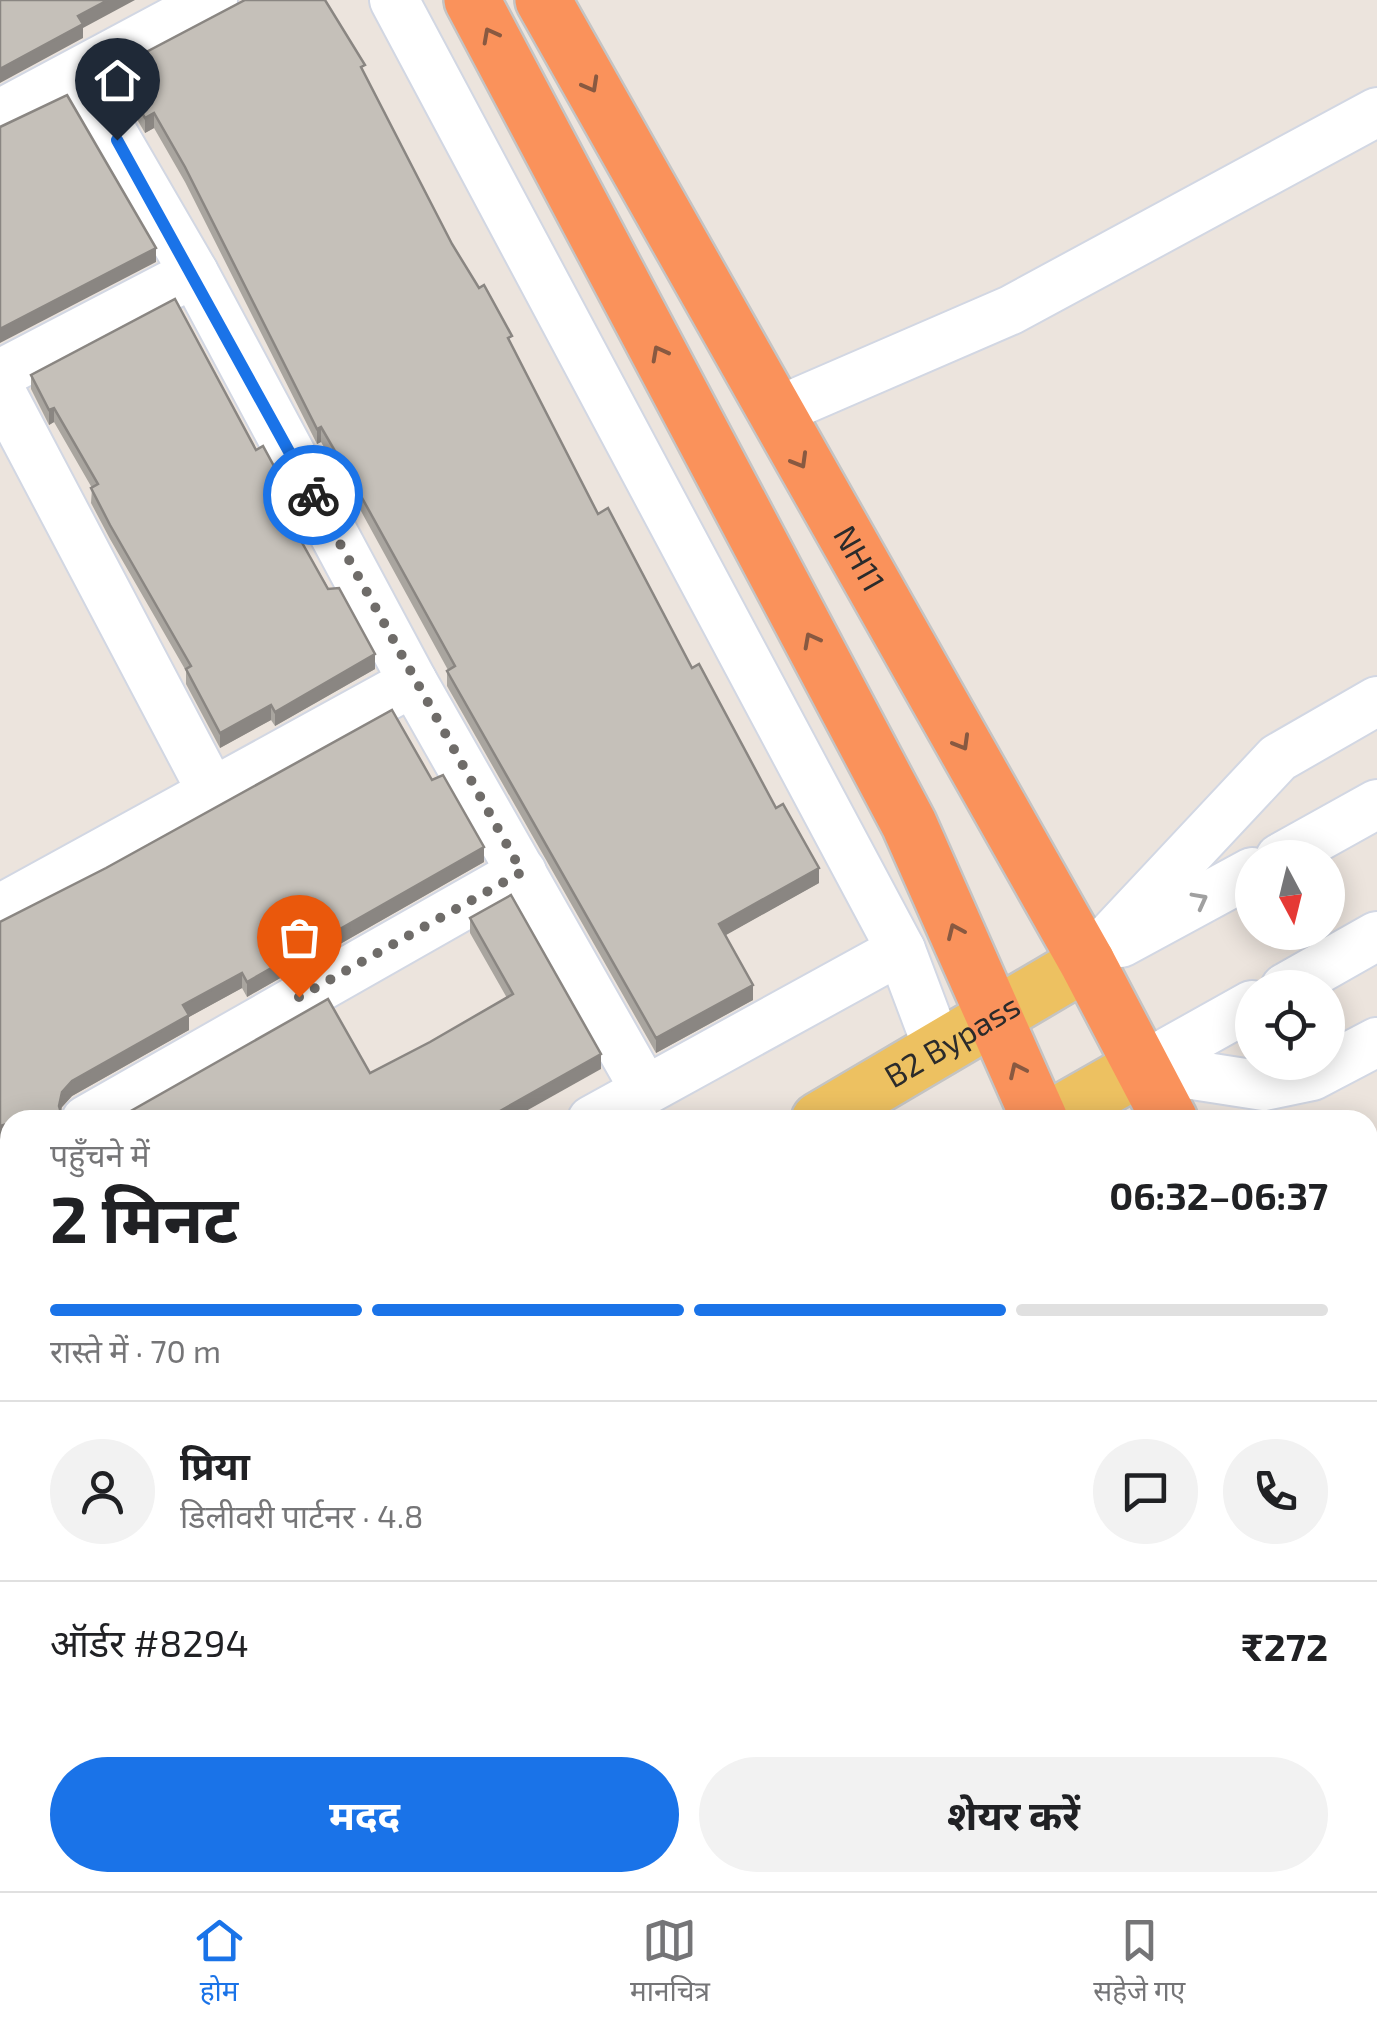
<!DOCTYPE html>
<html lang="hi">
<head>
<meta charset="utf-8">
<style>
	:root { --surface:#fff; --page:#f2f2f2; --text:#202124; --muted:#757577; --line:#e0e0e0; --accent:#1a73e8 }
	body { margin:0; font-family:"Exo 2","Noto Sans Devanagari",sans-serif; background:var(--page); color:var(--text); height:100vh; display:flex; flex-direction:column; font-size:38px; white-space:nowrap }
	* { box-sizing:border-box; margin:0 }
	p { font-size:32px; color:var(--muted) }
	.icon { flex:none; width:55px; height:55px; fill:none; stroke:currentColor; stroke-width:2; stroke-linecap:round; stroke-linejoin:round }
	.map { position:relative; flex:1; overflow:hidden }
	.drawer { position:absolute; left:0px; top:1110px; width:1378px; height:782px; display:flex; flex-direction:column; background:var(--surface); border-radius:30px 30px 0 0; box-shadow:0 5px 25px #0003 }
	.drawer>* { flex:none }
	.needle { width:65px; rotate:173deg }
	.buttons { position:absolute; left:1235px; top:840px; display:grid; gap:20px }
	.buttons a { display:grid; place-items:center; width:110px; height:110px; border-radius:50%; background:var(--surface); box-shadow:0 5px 25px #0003; font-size:50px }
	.pin { position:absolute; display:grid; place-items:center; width:85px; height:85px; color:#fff; margin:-102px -42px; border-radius:50% 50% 50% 0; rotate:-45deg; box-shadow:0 0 10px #0007 }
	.pin .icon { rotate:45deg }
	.courier { position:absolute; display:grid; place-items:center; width:100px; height:100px; margin:-50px; border:8px solid #1a73e8; border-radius:50%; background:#fff; color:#222; box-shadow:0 2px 12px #0007 }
	.head em { font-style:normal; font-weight:700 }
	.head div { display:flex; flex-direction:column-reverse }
	.head { display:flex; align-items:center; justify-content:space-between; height:170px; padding:0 50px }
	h1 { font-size:65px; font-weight:700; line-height:75px }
	.bar { display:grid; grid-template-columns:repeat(4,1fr); gap:15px 10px; align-content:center; height:120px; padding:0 50px }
	.bar i { height:12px; border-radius:8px; background:var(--line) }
	.bar .selected { background:var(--accent) }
	.bar p { grid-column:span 4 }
	.line { display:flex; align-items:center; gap:25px; padding:0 50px; border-top:2px solid var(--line) }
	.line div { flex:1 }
	.round { display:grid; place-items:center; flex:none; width:105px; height:105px; border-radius:52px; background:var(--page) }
	.primary-button { display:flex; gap:20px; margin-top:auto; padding:20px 50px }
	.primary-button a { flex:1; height:115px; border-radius:60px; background:var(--accent); color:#fff; font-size:40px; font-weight:700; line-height:115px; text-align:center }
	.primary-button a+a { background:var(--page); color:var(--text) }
	.menu { display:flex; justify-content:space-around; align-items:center; height:140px; border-top:2px solid var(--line); background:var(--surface); font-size:28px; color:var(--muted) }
	.menu a { display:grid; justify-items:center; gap:5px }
	.menu .selected { color:var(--accent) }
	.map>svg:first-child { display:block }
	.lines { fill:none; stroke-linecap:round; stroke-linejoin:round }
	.street-casing { stroke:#d2d7e3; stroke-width:52 }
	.secondary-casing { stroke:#d2d7e3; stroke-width:60 }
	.primary-casing { stroke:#c4c4c4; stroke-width:60 }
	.highway-casing { stroke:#c4c4c4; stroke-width:60 }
	.street { stroke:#fff; stroke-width:48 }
	.secondary { stroke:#fff; stroke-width:55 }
	.primary { stroke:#edc161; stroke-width:55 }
	.highway { stroke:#fa925b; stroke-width:55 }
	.wall { fill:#a9a59f }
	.shaded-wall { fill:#8a8682 }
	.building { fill:#c5c0b9; stroke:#8a8682; stroke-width:2.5 }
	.oneway { stroke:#885941 }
	.oneway2 { stroke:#a0a0a0 }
	.done { stroke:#6f6c69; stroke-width:10; stroke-dasharray:0 18 }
	.route { stroke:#1a73e8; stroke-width:12 }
	.labels { text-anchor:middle; stroke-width:9; stroke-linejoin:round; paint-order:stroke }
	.street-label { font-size:32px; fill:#2b2b2b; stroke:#fff }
</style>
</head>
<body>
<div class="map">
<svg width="1377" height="1891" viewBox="0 0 1377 1891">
	<rect width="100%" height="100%" fill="#ece4dd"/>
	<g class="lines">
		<!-- street casing -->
		<g class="street-casing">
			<g id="street">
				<path d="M394 0 901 950 939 1051"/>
				<path d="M78 73 194 273 413 682 645 1090"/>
				<path d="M0 114 213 0"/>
				<path d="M0 374 194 273"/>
				<path d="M0 390 213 794"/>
				<path d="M773 413 1011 310 1377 112"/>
				<path d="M1280 858 1377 804"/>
				<path d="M0 909 413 682"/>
				<path d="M1121 943 1252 872"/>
				<path d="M1087 962 1278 758 1377 701"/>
				<path d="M1285 988 1377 936"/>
				<path d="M1141 1067 1264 1086 1312 1076 1377 1042"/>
				<path d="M1141 1067 1252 1005"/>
				<path d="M86 1120 522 872"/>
				<path d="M592 1120 901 950"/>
				<path d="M0 1170 10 1165"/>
				<path d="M0 1448 10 1442"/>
				<path d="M989 1891 1004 1882"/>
			</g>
		</g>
		<!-- secondary casing -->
		<g class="secondary-casing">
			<g id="secondary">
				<path d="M0 1782 10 1776"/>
				<path d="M1368 1784 1377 1798"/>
			</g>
		</g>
		<!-- primary casing -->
		<g class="primary-casing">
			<g id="primary">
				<path id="s1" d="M819 1120 1087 962"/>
				<path d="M1048 1120 1141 1067"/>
				<path d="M0 1591 10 1585"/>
				<path d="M0 1711 10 1706"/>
			</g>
		</g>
		<!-- highway casing -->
		<g class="highway-casing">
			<g id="highway">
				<path d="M472 0 909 824 1040 1120"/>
				<path id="s2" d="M543 0 1087 962 1170 1120"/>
				<path d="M1368 1470 1377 1487"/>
				<path d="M1368 1707 1377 1724"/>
			</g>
		</g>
		<!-- street -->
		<use href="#street" class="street"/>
		<!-- secondary -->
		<use href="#secondary" class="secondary"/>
		<!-- primary -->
		<use href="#primary" class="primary"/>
		<!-- highway -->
		<use href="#highway" class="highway"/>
	</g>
	<!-- wall -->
	<g class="wall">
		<path d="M116 68 365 74 452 244 512 347 598 514 819 883 725 935 753 1000 656 1053 447 686V671L448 670 356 502 321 442 317 444 185 182 154 128 145 133 116 83Z"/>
		<path d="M31 375 256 450 288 507 283 509 375 669 275 726 271 720 220 748 186 684V671L110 539 91 503 92 488 54 422 49 425 31 389Z"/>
		<path d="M432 780 484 862 247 997 242 988 189 1017V1030L72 1096 62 1107 10 1120V1138L0 1141V922Z"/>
		<path d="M470 918 601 1069 370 1073 430 1042 507 998 470 933Z"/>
	</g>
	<!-- shaded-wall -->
	<g class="shaded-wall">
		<path d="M108 0H135L83 28V38L0 83V69L78 16Z"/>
		<path d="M154 113V128L145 133V118Z"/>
		<path d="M156 248V262L0 343V329Z"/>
		<path d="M54 408V422L49 425V410Z"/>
		<path d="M321 427V442L317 444V429Z"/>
		<path d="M288 492V507L277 513V498Z"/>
		<path d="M375 654V669L275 726V712Z"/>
		<path d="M271 705V720L220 748V733Z"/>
		<path d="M484 847V862L247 997V982Z"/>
		<path d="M819 868V883L719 939V924Z"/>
		<path d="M242 973V988L189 1017V1030L72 1096 62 1107 59 1120V1106L62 1092 72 1081 183 1005Z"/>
		<path d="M753 985V1000L656 1053V1038Z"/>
		<path d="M601 1054V1069L510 1120H484Z"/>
		<path d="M10 1123V1138L0 1141V1126Z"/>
		<path d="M10 1381V1396L0 1402V1387Z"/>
	</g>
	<!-- building -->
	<g class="building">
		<path d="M0 0H108L78 16 83 24 0 69Z"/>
		<path d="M245 0H325L365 65 361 67 452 244 479 288 484 285 512 336 508 338 598 514 608 508 692 668 699 664 776 808 783 804 819 868 719 924 753 985 656 1038 447 671 455 666 356 487 321 427 317 429 185 167 154 113 145 118 116 68Z"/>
		<path d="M67 95 156 248 0 329V127Z"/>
		<path d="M175 299 256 450 263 446 288 492 277 498 328 589 339 588 375 654 275 712 271 705 220 733 186 669 191 666 110 525 91 488 98 484 54 408 49 410 31 375Z"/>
		<path d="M392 710 432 780 443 775 484 847 247 982 242 973 183 1005 189 1015 72 1081 62 1092 59 1106 63 1120H10V1123L0 1126V922L106 868Z"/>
		<path d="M511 895 601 1054 484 1120H115L328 999 370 1073 430 1042 513 994 470 918Z"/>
		<path d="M10 1180V1381L0 1387V1182Z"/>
		<path d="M1368 1813 1377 1828V1891H1093L1108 1882H1368Z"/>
	</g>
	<!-- one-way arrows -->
	<defs><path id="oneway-chevron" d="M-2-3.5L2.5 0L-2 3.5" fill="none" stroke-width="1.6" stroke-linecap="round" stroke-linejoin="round" transform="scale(2.5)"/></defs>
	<g class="oneway">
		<use href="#oneway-chevron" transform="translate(490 35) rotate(-118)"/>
		<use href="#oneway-chevron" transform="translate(591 85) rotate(61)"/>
		<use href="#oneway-chevron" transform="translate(659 353) rotate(-118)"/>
		<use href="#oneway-chevron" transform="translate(800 461) rotate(60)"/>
		<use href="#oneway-chevron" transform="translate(811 640) rotate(-118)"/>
		<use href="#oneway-chevron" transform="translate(962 743) rotate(60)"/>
		<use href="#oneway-chevron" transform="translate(955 931) rotate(-114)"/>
		<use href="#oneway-chevron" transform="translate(1017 1070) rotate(-115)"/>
	</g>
	<use class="oneway2" href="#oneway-chevron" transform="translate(1200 900) rotate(-28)"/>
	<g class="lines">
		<!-- done -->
		<path class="done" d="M299 997 522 872 313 495"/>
		<!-- route -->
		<path class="route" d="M117 140 313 495"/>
	</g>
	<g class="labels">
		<!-- street labels -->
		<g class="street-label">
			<text dy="11" stroke="none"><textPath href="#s2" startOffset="642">NH11</textPath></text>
			<text dy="11" stroke="none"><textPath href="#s1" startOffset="155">B2 Bypass</textPath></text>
		</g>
	</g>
</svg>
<div class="buttons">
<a><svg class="needle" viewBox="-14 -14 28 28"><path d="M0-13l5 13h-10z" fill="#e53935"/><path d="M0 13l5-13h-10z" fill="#757577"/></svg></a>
<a><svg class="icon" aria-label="locate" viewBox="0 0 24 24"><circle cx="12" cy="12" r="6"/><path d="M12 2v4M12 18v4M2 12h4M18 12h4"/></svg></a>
</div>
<div class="pin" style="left:299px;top:997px;background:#ea580c"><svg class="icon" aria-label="bag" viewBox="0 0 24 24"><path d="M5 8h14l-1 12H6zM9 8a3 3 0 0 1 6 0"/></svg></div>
<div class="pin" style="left:117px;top:140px;background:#1f2937"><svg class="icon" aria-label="home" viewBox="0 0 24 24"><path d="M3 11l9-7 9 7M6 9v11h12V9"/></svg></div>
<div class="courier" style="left:313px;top:495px"><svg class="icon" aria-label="bike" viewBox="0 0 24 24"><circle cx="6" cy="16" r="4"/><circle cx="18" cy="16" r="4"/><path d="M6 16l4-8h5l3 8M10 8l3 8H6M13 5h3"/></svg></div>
<section class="drawer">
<div class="head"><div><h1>2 मिनट</h1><p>पहुँचने में</p></div><em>06:32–06:37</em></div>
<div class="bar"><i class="selected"></i><i class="selected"></i><i class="selected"></i><i></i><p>रास्ते में · 70 m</p></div>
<div class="line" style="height:180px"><a class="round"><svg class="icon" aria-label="person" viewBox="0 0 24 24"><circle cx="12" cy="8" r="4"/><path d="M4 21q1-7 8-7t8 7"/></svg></a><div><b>प्रिया</b><p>डिलीवरी पार्टनर · 4.8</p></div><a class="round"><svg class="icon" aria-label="chat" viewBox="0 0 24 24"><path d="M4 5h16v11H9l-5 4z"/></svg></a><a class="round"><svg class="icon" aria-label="phone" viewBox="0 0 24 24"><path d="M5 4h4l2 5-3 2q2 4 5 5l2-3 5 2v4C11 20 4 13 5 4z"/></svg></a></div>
<div class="line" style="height:130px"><div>ऑर्डर #8294</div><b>₹272</b></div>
<div class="primary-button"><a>मदद</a><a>शेयर करें</a></div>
</section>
</div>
<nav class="menu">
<a class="selected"><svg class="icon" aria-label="home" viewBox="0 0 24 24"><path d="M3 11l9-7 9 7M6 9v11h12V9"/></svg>होम</a>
<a><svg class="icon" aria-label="map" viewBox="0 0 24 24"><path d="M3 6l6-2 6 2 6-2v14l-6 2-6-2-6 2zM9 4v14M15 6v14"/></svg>मानचित्र</a>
<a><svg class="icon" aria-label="saved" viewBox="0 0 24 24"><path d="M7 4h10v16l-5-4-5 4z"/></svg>सहेजे गए</a>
</nav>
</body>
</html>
